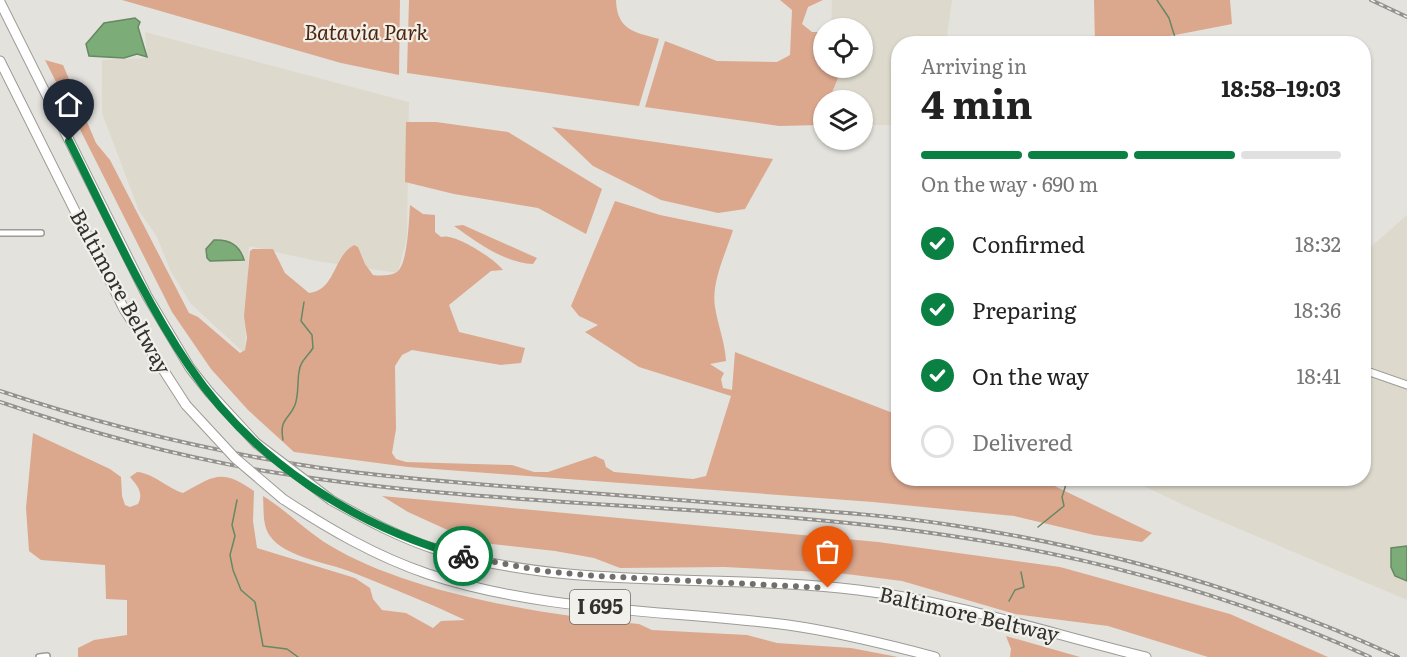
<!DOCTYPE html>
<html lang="en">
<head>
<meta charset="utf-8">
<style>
	:root { --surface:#fff; --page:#f6f6f6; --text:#222; --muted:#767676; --line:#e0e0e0; --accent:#0b8043 }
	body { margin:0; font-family:Literata,serif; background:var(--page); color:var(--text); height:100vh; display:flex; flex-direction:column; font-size:22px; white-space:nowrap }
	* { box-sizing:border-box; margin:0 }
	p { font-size:20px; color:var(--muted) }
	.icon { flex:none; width:33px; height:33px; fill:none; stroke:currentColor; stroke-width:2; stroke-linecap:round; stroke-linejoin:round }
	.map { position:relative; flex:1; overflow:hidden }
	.side { position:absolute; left:891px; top:36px; width:480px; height:450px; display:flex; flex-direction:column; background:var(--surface); border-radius:24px; box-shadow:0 2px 4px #0004 }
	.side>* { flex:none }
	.fabs { position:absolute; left:813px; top:18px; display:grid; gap:12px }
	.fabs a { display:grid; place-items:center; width:60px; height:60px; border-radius:50%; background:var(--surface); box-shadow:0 2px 4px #0004; font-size:30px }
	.pin { position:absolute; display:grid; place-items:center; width:51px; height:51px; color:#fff; margin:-62px -26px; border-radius:50% 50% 50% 0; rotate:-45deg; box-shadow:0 0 6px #0007 }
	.pin .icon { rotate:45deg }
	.courier { position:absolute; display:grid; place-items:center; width:60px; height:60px; margin:-30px; border:4px solid #0b8043; border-radius:50%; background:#fff; color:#222; box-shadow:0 2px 8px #0007 }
	.head em { font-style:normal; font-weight:700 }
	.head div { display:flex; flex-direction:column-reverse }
	.head { display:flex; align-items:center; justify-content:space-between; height:102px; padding:0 30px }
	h1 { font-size:39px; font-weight:700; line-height:45px }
	.bar { display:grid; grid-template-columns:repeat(4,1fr); gap:9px 6px; align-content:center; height:72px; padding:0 30px }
	.bar i { height:8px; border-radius:4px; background:var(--line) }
	.bar .on { background:var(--accent) }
	.bar p { grid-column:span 4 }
	ol { padding:0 30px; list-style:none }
	li { display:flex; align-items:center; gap:18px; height:66px }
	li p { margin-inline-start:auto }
	li .icon { padding:6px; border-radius:50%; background:var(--accent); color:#fff; stroke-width:4 }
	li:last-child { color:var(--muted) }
	li i { width:33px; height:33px; border:3px solid var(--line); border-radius:50% }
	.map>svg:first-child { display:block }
	.built { fill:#dddacd }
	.green { fill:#dba88e }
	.water { fill:#7cad78; stroke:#668862; stroke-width:1.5 }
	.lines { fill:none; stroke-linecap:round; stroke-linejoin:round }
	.stream { stroke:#668862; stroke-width:1.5 }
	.street-casing { stroke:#9c9b96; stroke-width:8 }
	.secondary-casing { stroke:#9c9b96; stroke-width:9 }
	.highway-casing { stroke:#9c9b96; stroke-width:11 }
	.street { stroke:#fff; stroke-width:5 }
	.secondary { stroke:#fff; stroke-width:7 }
	.highway { stroke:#fff; stroke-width:9 }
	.rail-casing { stroke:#93928e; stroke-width:4 }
	.rail { stroke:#f1f0ea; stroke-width:1.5; stroke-dasharray:4.5; stroke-linecap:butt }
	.highway-bridge-casing { stroke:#9c9b96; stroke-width:11; stroke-linecap:butt }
	.highway-bridge { stroke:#fff; stroke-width:9 }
	.done { stroke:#706f6b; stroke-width:6; stroke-dasharray:0 10.8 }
	.route { stroke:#0b8043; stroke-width:8 }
	.labels { text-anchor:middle; stroke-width:4.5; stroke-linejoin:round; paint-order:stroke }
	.shield { fill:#f1f0ea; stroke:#6b6a66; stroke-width:1.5 }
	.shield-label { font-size:20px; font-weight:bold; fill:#31312e }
	.park-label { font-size:21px; font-style:italic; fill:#4f250c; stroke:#f1f0ea }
	.street-label { font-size:21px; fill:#31312e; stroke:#f1f0ea }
</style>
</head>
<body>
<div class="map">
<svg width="1407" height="657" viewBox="0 0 1407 657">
	<rect width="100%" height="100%" fill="#e4e2dd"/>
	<!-- built -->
	<g class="built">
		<path d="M832 0H952L946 43 898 44V125H863L862 100H829L838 78 836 68H862V28H831Z"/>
		<path d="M145 32 409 102 407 237 398 273 316 261 249 246 245 354 191 304 171 272 156 235 139 211 102 113V60L147 58Z"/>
		<path d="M1407 215V600L1192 509 1131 480 1198 478 1206 482V478H1364V253Z"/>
	</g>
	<!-- green -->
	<g class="green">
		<path d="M122 0H400L399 75 341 63Z"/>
		<path d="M409 0H616C617 30 634 32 659 39L639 106 407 73Z"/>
		<path d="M780 0H823L808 7 802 24 812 32H823L824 68H836L838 78 829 100H824L820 125 779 126 645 107 665 41 717 61 777 62 790 55 792 10Z"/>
		<path d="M1094 0H1230L1232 24 1134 43H1095Z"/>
		<path d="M45 60 63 65 96 143 110 160 189 313 198 317 240 353 245 350 247 338 244 316 250 251 253 249H273L285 273 309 293C336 290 333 256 354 245L358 247 365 264 373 275C380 276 391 276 397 272 408 264 409 219 410 205L423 214 435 215V232L441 237C454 232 495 259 503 270L491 271 449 305 459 332 525 348 521 363 501 365 412 350 402 355 395 366 396 429 392 453 396 459 406 462 512 465 534 472H548L595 456 604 460 606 467 614 472 693 479 706 476 731 396 639 367 585 332 598 325 579 316 571 306 615 201 660 215 733 230C726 253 711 282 715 307 718 326 725 342 726 361L710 364 724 373 721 379 723 388 732 390 735 352 898 415V478L1040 479 1152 533 1142 542 1094 535 1014 516 873 502 408 467 294 452 248 410 211 369 172 312Z"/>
		<path d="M406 122H436L508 132 602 189 586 234 538 208 454 194 405 182Z"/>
		<path d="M552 127 773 159 745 209 718 213 661 200 593 166Z"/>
		<path d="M463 225 537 258 533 264C503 262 478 243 454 226Z"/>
		<path d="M33 433 110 469 121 477 122 496 125 505 130 507 138 504C144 493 137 485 130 477L137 472C153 473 167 488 183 493 214 476 221 468 254 491L253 521 257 548 355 578 370 588 373 599 382 610 406 613 433 628 441 621 465 620C429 603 391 588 354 573 331 563 285 558 270 536 262 525 264 509 263 496 286 510 306 531 329 545 410 594 546 615 639 624L652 630 747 635 777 643 851 648 898 657H78V648L94 640 127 635V600L106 599 105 565 41 560 29 551 26 508Z"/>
		<path d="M382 496 878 542 1060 567 1230 614 1328 657H1208L1108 626 1015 614 902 581 838 573 724 567 620 568 594 558 555 551 474 542 408 512Z"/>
		<path d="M1006 636 1080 657H1010L1011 649Z"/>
	</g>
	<!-- water -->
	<g class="water">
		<path d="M135 18 140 22 138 27 147 57 137 54 124 58 89 56 86 44 104 23Z"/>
		<path d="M214 240C230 239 240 246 244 260L210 261 207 258 206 249Z"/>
		<path d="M1407 546V581L1395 576 1391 567V548Z"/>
	</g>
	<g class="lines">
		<!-- stream -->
		<g class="stream">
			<path d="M1157 0 1169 18 1177 44"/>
			<path d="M283 440C279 418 289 420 295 405 299 394 297 384 299 372 300 361 308 356 313 348L312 335 301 321 304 302"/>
			<path d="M237 500 232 525 235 536 230 555 233 570 241 590 255 602 263 646 287 649 298 657"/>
			<path d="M1038 527 1064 506 1062 497 1068 478"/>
			<path d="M1009 601 1015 590 1024 587 1021 572"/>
		</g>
		<!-- street casing -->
		<g class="street-casing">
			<g id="street">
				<path d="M0 233H41"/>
				<path d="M39 657 47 656"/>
			</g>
		</g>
		<!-- secondary casing -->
		<g class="secondary-casing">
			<path id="secondary" d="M1364 370 1407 385"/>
		</g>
		<!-- highway casing -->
		<g class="highway-casing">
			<g id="highway">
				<path d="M0 2 147 296 190 368 209 392"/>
				<path d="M0 61 124 309 186 405"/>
				<path d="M283 499C329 529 375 556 428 574 543 612 668 610 788 625 838 632 886 644 935 657"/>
				<path d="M331 500C365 519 400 538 438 550 574 591 719 573 858 590 956 602 1051 634 1146 657"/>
			</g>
		</g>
		<!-- street -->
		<use href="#street" class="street"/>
		<!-- secondary -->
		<use href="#secondary" class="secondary"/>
		<!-- highway -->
		<use href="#highway" class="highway"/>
		<!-- rail casing -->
		<g class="rail-casing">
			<g id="rail">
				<path d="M1371 0 1407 17"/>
				<path d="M0 391C105 426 212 452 321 468 385 477 450 482 514 487 603 494 691 501 780 508 837 512 894 516 951 525 1107 548 1255 592 1398 657"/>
				<path d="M0 402C84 431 171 455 259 470 486 508 718 502 945 535 1091 556 1236 596 1370 657"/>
			</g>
		</g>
		<!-- rail -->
		<use href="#rail" class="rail"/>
		<!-- highway-bridge casing -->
		<g class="highway-bridge-casing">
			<g id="highway-bridge">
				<path d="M209 392 256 443 331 500"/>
				<path d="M186 405 235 458 283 499"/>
			</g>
		</g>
		<!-- highway-bridge -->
		<use href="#highway-bridge" class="highway-bridge"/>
	</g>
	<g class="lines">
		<!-- done -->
		<path class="done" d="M463 556 543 571 597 576 828 588"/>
		<!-- route -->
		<path class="route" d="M69 141C107 217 142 296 189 366 252 460 355 527 463 556"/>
	</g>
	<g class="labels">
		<!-- shield labels -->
		<rect class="shield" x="570" y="590" width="60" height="34" rx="4.5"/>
		<g class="shield-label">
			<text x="600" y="614">I 695</text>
		</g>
		<!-- park labels -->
		<g class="park-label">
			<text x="366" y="40">Batavia Park</text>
		</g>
		<!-- street labels -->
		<g class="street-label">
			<text transform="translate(120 292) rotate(61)" y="7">Baltimore Beltway</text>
			<text transform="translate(969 615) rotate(13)" y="7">Baltimore Beltway</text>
		</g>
	</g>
</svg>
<div class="fabs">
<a><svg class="icon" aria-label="locate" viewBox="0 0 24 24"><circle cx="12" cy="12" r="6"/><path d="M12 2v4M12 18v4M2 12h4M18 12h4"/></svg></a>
<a><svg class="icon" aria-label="layers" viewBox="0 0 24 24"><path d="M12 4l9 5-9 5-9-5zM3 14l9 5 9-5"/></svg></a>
</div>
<div class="pin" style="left:828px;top:588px;background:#ea580c"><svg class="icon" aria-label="bag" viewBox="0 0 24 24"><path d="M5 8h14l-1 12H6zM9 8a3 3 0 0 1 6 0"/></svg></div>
<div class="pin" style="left:69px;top:141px;background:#1f2937"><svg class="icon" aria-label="home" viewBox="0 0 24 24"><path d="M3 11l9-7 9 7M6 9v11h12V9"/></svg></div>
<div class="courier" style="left:463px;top:556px"><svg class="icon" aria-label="bike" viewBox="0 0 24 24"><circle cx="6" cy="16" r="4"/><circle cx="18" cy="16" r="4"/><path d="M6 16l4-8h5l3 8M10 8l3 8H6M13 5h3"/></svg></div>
<section class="side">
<div class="head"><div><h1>4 min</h1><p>Arriving in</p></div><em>18:58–19:03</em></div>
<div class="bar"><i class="on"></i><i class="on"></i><i class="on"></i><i></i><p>On the way · 690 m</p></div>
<ol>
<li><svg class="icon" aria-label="check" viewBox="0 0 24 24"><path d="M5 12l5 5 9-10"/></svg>Confirmed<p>18:32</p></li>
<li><svg class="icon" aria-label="check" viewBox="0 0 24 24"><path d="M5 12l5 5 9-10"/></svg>Preparing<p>18:36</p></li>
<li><svg class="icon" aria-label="check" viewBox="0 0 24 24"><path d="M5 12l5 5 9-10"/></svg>On the way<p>18:41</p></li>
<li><i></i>Delivered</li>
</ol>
</section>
</div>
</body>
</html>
